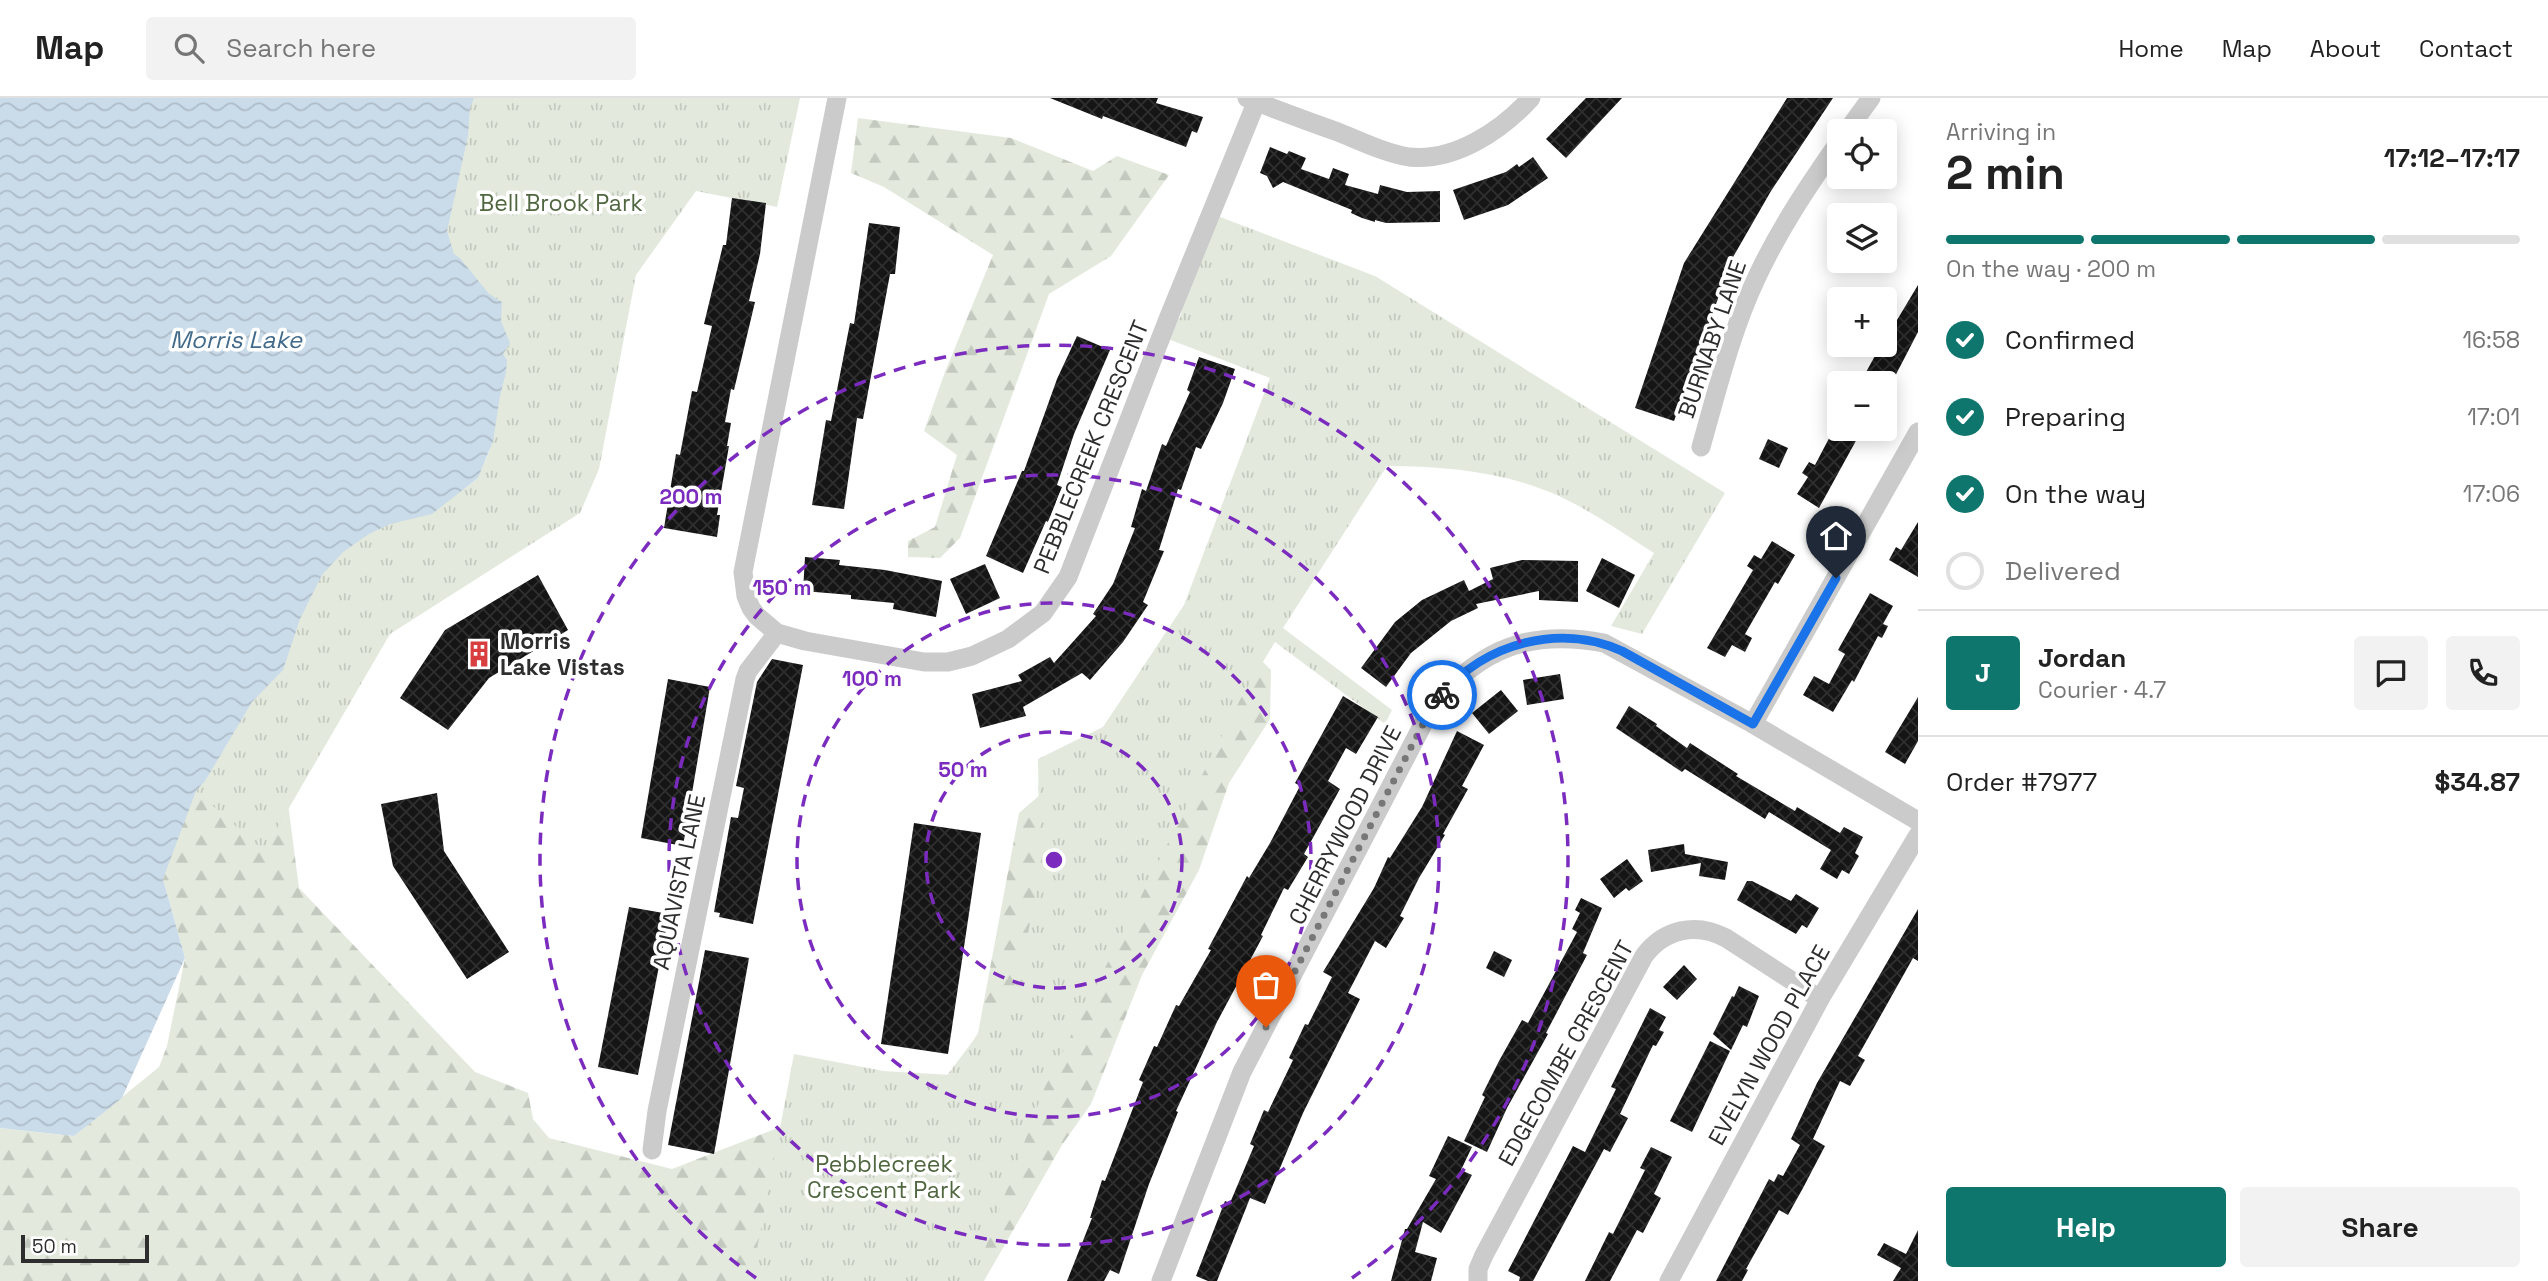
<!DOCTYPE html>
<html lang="en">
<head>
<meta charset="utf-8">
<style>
	:root { --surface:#fff; --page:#f2f2f2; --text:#222; --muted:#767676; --line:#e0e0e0; --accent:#0f766e }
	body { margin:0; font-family:"Space Grotesk",sans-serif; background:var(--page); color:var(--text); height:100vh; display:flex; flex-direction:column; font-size:26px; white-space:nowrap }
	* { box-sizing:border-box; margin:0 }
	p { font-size:23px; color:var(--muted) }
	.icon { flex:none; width:38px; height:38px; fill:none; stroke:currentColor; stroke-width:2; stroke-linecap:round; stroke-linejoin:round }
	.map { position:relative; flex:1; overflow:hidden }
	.sheet { display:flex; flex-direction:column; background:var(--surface); width:630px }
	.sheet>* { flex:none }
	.buttons { position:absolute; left:1827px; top:21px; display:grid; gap:14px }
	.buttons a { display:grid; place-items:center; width:70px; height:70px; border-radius:7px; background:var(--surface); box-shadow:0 4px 18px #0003; font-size:35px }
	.scale { position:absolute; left:21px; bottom:18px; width:128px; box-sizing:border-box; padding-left:7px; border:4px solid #2e2e2e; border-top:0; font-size:19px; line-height:24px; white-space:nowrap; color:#2e2e2e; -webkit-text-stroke:5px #fff; paint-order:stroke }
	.pin { position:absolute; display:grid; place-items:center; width:60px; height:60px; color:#fff; margin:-72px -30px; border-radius:50% 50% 50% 0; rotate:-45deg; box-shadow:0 0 7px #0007 }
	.pin .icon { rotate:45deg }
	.courier { position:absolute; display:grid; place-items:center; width:70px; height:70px; margin:-35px; border:5px solid #1a73e8; border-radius:50%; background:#fff; color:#222; box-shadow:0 2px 9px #0007 }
	.overview em { font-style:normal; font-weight:700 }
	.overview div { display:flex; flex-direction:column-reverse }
	.overview { display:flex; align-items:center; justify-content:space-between; height:119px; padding:0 28px }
	h1 { font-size:46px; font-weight:700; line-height:52px }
	.bar { display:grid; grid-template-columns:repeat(4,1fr); gap:10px 7px; align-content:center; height:84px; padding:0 28px }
	.bar i { height:9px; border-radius:5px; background:var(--line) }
	.bar .on { background:var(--accent) }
	.bar p { grid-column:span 4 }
	.line { display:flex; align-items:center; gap:18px; padding:0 28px; border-top:2px solid var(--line) }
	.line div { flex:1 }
	.round { display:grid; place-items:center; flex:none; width:74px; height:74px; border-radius:7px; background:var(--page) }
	ol { padding:0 28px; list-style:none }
	li { display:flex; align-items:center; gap:21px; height:77px }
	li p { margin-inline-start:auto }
	li .icon { padding:7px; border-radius:50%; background:var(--accent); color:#fff; stroke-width:4 }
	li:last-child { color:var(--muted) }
	li i { width:38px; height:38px; border:4px solid var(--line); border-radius:50% }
	.primary-button { display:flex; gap:14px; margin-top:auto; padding:14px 28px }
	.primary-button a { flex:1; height:80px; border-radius:7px; background:var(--accent); color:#fff; font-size:28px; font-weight:700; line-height:80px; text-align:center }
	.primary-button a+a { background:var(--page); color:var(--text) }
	header { display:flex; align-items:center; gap:42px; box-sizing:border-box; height:98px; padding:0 35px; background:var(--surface); border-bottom:2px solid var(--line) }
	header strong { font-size:33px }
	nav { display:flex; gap:38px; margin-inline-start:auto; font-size:24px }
	.search { width:490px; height:63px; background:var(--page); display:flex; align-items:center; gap:18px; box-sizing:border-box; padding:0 24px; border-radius:7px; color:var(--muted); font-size:26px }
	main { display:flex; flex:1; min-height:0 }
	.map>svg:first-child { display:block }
	.forest { fill:url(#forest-firs) }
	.park { fill:url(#park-tufts) }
	.water { fill:url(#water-waves) }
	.building { fill:url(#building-cross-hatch) }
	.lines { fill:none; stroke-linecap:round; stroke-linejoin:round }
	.street { stroke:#cbcbcb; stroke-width:19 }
	.done { stroke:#777; stroke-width:7; stroke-dasharray:0 12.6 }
	.route { stroke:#1a73e8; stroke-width:9 }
	.ring { fill:none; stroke:#7b2cbf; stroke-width:3.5; stroke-dasharray:12 9 }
	.labels { text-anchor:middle; stroke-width:7; stroke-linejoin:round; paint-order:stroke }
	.park-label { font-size:23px; fill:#4f663f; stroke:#fff }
	.street-label { font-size:23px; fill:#2e2e2e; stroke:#fff }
	.poi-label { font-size:23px; font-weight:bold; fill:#2e2e2e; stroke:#fff; text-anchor:start }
	.water-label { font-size:24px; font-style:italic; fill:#426a8a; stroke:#fff }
	.centre { fill:#7b2cbf; stroke:#fff; stroke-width:3.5 }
	.ring-label { font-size:21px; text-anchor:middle; font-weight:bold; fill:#7b2cbf; stroke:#fff; stroke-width:7; stroke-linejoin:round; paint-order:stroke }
</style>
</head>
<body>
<header>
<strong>Map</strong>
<div class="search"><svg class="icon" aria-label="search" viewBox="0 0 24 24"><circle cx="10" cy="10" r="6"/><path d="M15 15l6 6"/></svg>Search here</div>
<nav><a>Home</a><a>Map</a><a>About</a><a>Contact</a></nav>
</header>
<main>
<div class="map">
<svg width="1918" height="1183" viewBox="0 0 1918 1183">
	<defs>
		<pattern id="forest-firs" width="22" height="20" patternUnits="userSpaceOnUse" patternTransform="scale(1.75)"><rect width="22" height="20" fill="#e3eadd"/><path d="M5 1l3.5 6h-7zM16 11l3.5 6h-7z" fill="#c3c9be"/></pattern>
		<pattern id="park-tufts" width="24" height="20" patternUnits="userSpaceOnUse" patternTransform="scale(1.75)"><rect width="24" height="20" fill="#e3eadd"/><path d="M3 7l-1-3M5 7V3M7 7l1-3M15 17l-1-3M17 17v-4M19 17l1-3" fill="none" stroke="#c3c9be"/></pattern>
		<pattern id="water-waves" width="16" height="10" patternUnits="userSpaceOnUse" patternTransform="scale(1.75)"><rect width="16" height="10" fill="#cadbe9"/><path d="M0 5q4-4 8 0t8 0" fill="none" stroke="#aebcc8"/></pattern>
		<pattern id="building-cross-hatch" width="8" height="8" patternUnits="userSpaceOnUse" patternTransform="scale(1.75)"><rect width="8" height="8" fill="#151515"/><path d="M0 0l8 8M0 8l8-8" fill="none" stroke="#2f2f2f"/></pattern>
	</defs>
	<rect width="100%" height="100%" fill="#fff"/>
	<!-- forest -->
	<g class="forest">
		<path d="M469 0H752L713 76 639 122 346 574 286 690 299 790 475 974 528 995 533 1021 549 1040 672 1071 780 1029 812 969 952 977 978 935 1019 715 1231 532 1271 572 1270 621 1229 685 1199 772 1142 877 1091 1006 1062 1047 984 1183H0V1030L74 1038 159 969 167 948 185 860 163 781 192 693 432 153Z"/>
		<path d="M858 20 1011 40 1093 73 1117 58 1169 77 1111 158 1049 196 960 440 940 460 908 459V443L935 429 957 357 924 333 945 274 993 157 884 89 851 75Z"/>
	</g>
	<!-- park -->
	<g class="park">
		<path d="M474 0H800L777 109 696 93 636 177 599 371 580 415 390 536 264 753 196 693 205 683 252 604 283 572 300 521 322 477 343 454 369 436 390 426 430 417 477 381 493 345 499 298 506 274 507 262 503 256 510 248 501 220 502 204 489 196 459 158 453 156 447 133 468 38 470 10Z"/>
		<path d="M1215 117 1375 178 1725 395 1642 536 1611 528 1654 455C1624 436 1593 414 1561 399 1508 374 1445 368 1387 368L1283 530 1392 612 1385 626 1275 544 1241 600 1044 991 973 1183H751L794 956 942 984 1019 882 1040 773 1038 661 1103 629 1184 507 1270 280 1168 241 1176 219 1180 220 1182 213 1179 212Z"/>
	</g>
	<!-- water -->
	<path class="water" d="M0 0H474L470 10 468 38 447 133 454 156 460 160 489 196 502 204 501 223 510 245 503 256 507 262 506 274 500 298 493 343 478 380 432 416 390 426 369 436 343 454 322 477 300 521 283 572 252 604 205 683 196 693 163 781 185 860 122 1000 74 1038 0 1030Z"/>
	<!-- building -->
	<g class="building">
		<path d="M1050 0H1158L1156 5 1203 19 1197 35 1192 33 1186 49 1103 18 1102 21Z"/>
		<path d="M1586 0H1622L1566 60 1546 41Z"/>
		<path d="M1787 0H1833L1771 93 1721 180 1725 181 1674 323 1635 310 1684 165Z"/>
		<path d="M1270 49 1287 56 1289 53 1306 60 1301 71 1329 81 1333 70 1349 76 1345 87 1378 96 1380 87 1407 94 1440 93V124L1386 125 1375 122V124L1362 120 1351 115 1352 112 1283 84 1273 90 1267 78 1260 75Z"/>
		<path d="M1533 59 1548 80 1508 107 1464 122 1453 92 1506 74 1517 66 1519 69Z"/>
		<path d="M732 100 766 105 760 156 749 203 755 204 734 292 731 291 725 324 731 325 727 348H729L717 417H720L717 439 664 430 676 356 680 357 692 293 697 294 712 228 704 226 723 147H726Z"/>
		<path d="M869 125 900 129 895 176H890L863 321 857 320 844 411 812 407 826 322 831 323 850 225 854 226Z"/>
		<path d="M1918 187V234L1891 286 1860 285 1881 247H1885V242Z"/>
		<path d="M1077 238 1110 252 1074 336 1057 387 1062 389 1048 424 1046 423 1023 475 986 458 1022 373H1024L1057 281Z"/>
		<path d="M1199 259 1235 271 1223 305 1201 351 1196 349 1181 392 1178 391 1159 452 1164 453 1143 504 1148 507 1123 544 1090 582 1082 575 1023 609 1026 618 980 630 972 596 1022 583 1018 577 1050 559 1054 565 1096 518 1093 516 1113 486 1135 430 1131 429 1142 391 1146 393 1162 346 1166 348 1190 294 1187 292Z"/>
		<path d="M1836 327 1858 339 1819 410 1797 396 1808 379 1802 375 1809 364 1815 367Z"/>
		<path d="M1768 341 1788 350 1779 370 1759 361Z"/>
		<path d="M1918 424V479L1889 462 1896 449 1901 452Z"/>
		<path d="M1772 443 1795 457 1778 486 1775 484 1745 536 1752 540 1745 554 1732 547 1725 559 1707 550 1753 472 1747 468 1754 457 1761 461Z"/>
		<path d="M805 459 840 462 839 467 885 472 942 483 936 519 893 511 894 505 851 501V497L803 493Z"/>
		<path d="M1602 460 1635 477 1619 510 1586 493Z"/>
		<path d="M1522 462 1578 463V504L1539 502V493L1476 506 1478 510 1451 523 1411 555 1386 589 1361 570 1395 524 1422 502 1464 482 1469 493 1493 481 1490 470Z"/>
		<path d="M985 466 1000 500 966 516 950 481Z"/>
		<path d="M538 477 568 532 489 580 448 632 400 600 445 532Z"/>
		<path d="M1870 495 1893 508 1883 526 1888 528 1882 540 1878 538 1854 584 1852 582 1833 614 1803 597 1814 578 1829 586 1845 556 1838 552Z"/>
		<path d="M772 561 803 567 753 826 719 819 720 815 714 814 731 719 738 720 744 690 736 688 757 584Z"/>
		<path d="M1560 576 1564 601 1527 607 1523 582Z"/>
		<path d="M668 581 710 589 683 748 641 740Z"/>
		<path d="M1501 592 1518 613 1489 636 1472 615Z"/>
		<path d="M1343 598 1378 619 1356 656 1346 650 1328 683 1340 691 1304 756 1308 759 1288 792 1284 790 1261 837 1263 838 1217 924 1176 1013 1178 1014 1149 1086 1119 1176 1110 1172 1104 1183H1067L1092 1120H1090L1102 1082 1105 1083 1143 984 1139 982 1154 948 1157 949 1176 907 1179 908 1211 852 1208 851 1247 778 1249 780 1270 745 1300 688 1295 685Z"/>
		<path d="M1918 599V643L1905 666 1885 654Z"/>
		<path d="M1629 608 1657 626 1656 628 1687 650 1690 645 1738 676 1736 678 1795 713 1797 709 1840 735 1844 729 1863 739 1855 755 1859 758 1849 776 1842 772 1837 781 1820 771 1831 752 1769 714 1765 721 1685 671 1682 674 1616 630Z"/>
		<path d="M1457 633 1484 647 1462 688 1468 691 1443 736 1445 737 1419 780 1400 818 1404 820 1386 850 1375 843 1348 895 1360 901 1303 1015 1265 1106 1250 1100 1217 1183H1208L1196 1178 1225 1103 1230 1105 1254 1048 1250 1046 1264 1012 1268 1014 1293 962 1289 960 1305 926 1308 927 1332 879 1323 874 1374 790 1388 759 1390 760 1422 709Z"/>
		<path d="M437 695 444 753 509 854 467 881 393 768 381 706Z"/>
		<path d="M914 725 981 735 948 956 881 946Z"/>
		<path d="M1684 746 1685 756 1728 764 1725 782 1699 778 1701 765 1651 774 1648 752Z"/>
		<path d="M1627 761 1643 783 1629 793 1626 790 1614 800 1600 781Z"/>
		<path d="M1747 783H1752L1791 803 1796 796 1819 810 1807 830 1802 827 1796 836 1737 802Z"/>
		<path d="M1581 800 1602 810 1583 855 1587 857 1546 935 1548 936 1507 1010 1487 1054 1464 1043 1485 999 1482 997 1499 963 1522 922 1528 925 1577 834 1572 831 1580 815 1575 812Z"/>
		<path d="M629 809 669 816 638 977 598 969Z"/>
		<path d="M1918 811V863L1913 860 1858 958 1865 962 1850 988 1840 983 1813 1041 1825 1048 1803 1090 1788 1117 1779 1112 1746 1171 1748 1172 1742 1183H1716L1769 1081 1774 1084 1778 1076 1783 1078 1800 1047 1791 1041 1817 985Z"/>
		<path d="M705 852 749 860 714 1056 668 1047Z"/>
		<path d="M1494 853 1512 862 1504 879 1486 870Z"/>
		<path d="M1684 867 1697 881 1677 902 1663 889Z"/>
		<path d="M1739 888 1759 898 1747 929 1743 927 1731 952 1713 936 1732 898 1734 899Z"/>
		<path d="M1650 910 1666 919 1659 932 1664 934 1656 948 1653 947 1620 1016 1628 1020 1610 1054 1604 1051 1533 1183H1519L1520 1179 1508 1173 1573 1048 1585 1054 1616 991 1611 989Z"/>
		<path d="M1710 943 1730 953 1692 1034 1670 1023Z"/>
		<path d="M1448 1038 1472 1049 1461 1072 1472 1077 1441 1135 1423 1124 1415 1154 1437 1160 1431 1183H1391L1405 1131H1407L1436 1081 1429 1078Z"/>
		<path d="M1651 1049 1672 1059 1654 1096 1661 1100 1643 1135 1637 1132 1610 1183H1585L1609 1134 1613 1136 1645 1072 1640 1070Z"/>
		<path d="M1918 1132V1183H1893L1901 1170 1877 1157 1884 1145 1906 1156Z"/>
	</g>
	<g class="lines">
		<!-- street -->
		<g class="street">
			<path d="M837 0 743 474 746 498 751 510 757 518 777 535 805 543 924 564H948L972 558 1008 541 1043 515 1068 479 1168 221 1258 0"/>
			<path d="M1247 0C1277 12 1307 23 1338 34 1360 43 1385 55 1409 59 1455 64 1502 32 1531 0"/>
			<path d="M1847 33 1871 0"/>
			<path d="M1701 349C1717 293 1731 234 1756 181 1778 133 1808 88 1839 44"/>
			<path d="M1753 626 1918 334"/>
			<path d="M652 1052 657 1013 745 581 748 573 777 535"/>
			<path d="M1161 1183 1242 974 1433 607C1481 550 1530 531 1604 545L1753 626 1918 723"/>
			<path d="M1478 1183V1171L1484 1157 1644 858C1664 831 1696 824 1726 840L1820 901"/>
			<path d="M1669 1183 1820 901 1918 737"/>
		</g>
	</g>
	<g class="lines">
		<!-- done -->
		<path class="done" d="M1266 929 1433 607 1442 597"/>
		<!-- route -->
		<path class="route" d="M1442 597C1484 545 1560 525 1622 553L1753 626 1836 480"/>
	</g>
	<!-- distance rings -->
	<g class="ring">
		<circle cx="1054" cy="762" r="128"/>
		<circle cx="1054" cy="762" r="257"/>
		<circle cx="1054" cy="762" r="385"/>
		<path d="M756 1180A514 514 0 1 1 1352 1180"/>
	</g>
	<!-- icons -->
	<defs>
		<g id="building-bare" transform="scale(2.1)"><path d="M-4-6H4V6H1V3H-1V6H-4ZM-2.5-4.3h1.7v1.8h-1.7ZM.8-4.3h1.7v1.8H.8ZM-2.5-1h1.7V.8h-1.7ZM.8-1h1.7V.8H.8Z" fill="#d83d3f" stroke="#fff" stroke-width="2.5" paint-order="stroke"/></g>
	</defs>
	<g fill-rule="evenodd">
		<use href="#building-bare" x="479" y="556"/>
	</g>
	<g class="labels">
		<!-- park labels -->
		<g class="park-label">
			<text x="561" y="113">Bell Brook Park</text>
			<text x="884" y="1074">Pebblecreek<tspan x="884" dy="26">Crescent Park</tspan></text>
		</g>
		<!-- street labels -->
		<g class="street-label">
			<text transform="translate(1712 241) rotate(-71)" y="8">BURNABY LANE</text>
			<text transform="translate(1091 349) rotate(-68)" y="8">PEBBLECREEK CRESCENT</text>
			<text transform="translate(1345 727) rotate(-63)" y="8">CHERRYWOOD DRIVE</text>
			<text transform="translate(679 784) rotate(-78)" y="8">AQUAVISTA LANE</text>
			<text transform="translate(1769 947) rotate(-61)" y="8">EVELYN WOOD PLACE</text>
			<text transform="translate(1566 955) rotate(-61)" y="8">EDGECOMBE CRESCENT</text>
		</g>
		<!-- poi labels -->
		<g class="poi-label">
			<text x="500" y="551">Morris<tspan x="500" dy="26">Lake Vistas</tspan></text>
		</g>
		<!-- water labels -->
		<g class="water-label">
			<text x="236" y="250">Morris Lake</text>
		</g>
	</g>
	<circle cx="1054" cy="762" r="10" class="centre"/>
	<g class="ring-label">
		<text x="691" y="406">200 m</text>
		<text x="782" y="497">150 m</text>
		<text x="872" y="588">100 m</text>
		<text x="963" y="679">50 m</text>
	</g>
</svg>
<div class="buttons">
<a><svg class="icon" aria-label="locate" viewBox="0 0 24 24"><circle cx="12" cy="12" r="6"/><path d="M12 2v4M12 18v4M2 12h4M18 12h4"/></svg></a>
<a><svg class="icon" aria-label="layers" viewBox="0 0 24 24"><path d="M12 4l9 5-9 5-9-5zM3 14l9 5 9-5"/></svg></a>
<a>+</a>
<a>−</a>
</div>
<div class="scale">50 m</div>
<div class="pin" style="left:1266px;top:929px;background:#ea580c"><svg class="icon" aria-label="bag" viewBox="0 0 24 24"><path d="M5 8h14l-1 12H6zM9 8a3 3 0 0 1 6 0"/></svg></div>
<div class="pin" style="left:1836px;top:480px;background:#1f2937"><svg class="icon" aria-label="home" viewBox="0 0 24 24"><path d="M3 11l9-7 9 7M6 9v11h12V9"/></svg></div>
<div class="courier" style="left:1442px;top:597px"><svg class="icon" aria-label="bike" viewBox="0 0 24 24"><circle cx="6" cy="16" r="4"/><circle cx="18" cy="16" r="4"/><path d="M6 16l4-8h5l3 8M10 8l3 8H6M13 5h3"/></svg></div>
</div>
<section class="sheet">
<div class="overview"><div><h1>2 min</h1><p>Arriving in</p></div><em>17:12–17:17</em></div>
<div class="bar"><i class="on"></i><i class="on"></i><i class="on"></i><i></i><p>On the way · 200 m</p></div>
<ol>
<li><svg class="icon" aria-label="check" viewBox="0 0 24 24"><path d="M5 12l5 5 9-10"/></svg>Confirmed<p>16:58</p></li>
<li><svg class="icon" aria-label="check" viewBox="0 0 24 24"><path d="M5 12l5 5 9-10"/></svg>Preparing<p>17:01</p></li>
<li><svg class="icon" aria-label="check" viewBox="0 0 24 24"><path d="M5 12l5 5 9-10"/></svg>On the way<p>17:06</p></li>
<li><i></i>Delivered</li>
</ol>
<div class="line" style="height:126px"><b class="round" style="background:var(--accent);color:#fff">J</b><div><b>Jordan</b><p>Courier · 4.7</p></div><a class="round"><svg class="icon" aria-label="chat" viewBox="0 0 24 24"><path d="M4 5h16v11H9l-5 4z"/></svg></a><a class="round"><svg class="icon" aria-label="phone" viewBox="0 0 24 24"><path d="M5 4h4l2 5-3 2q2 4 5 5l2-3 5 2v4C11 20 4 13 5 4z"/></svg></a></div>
<div class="line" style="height:91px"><div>Order #7977</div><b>$34.87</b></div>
<div class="primary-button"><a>Help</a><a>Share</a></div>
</section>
</main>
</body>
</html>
